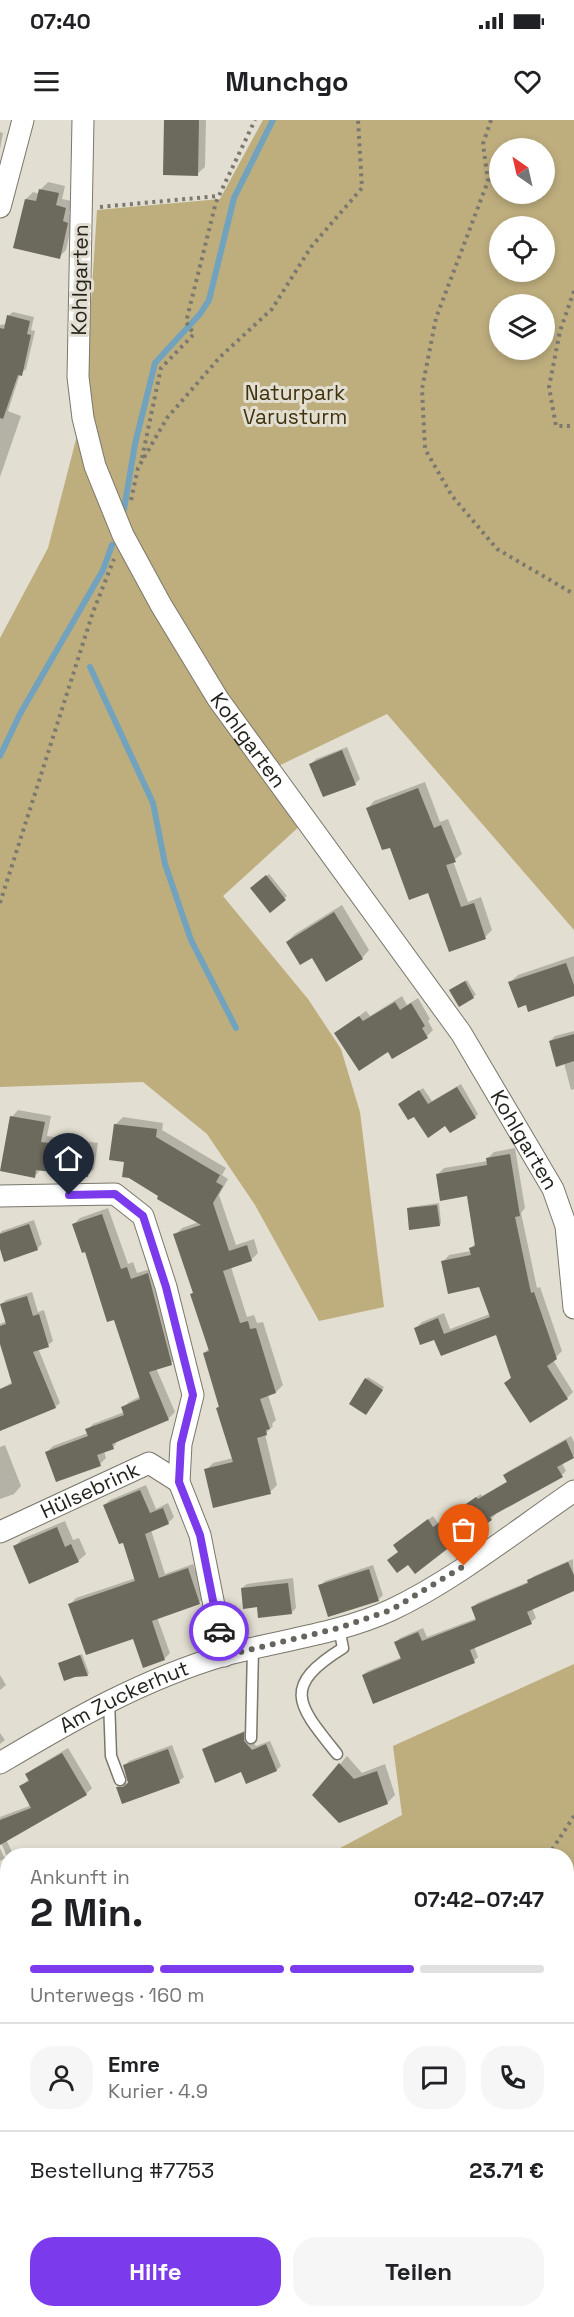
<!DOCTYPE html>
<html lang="de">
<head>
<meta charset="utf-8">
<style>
	:root { --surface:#fff; --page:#f6f6f6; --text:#202124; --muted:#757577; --line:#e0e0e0; --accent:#7c3aed }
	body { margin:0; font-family:"Space Grotesk",sans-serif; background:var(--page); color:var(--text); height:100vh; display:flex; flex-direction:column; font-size:22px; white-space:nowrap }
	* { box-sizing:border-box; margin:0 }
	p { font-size:20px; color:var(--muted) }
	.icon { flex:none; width:33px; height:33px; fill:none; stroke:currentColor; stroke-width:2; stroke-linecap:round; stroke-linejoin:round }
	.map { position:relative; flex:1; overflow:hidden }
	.panel { position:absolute; left:0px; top:1728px; width:574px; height:470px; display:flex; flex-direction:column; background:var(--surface); border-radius:24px 24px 0 0; box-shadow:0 3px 9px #0003 }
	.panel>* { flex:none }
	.needle { width:39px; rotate:326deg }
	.tools { position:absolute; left:489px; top:18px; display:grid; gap:12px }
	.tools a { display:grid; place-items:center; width:66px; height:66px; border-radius:50%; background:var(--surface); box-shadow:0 3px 9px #0003; font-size:30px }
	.pin { position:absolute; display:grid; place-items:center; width:51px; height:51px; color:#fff; margin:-62px -26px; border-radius:50% 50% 50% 0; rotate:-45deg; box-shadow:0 0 6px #0007 }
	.pin .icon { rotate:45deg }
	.courier { position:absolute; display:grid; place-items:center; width:60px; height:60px; margin:-30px; border:4px solid #7c3aed; border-radius:50%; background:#fff; color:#222; box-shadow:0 2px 8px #0007 }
	.overview em { font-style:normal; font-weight:800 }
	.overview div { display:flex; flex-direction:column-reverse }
	.overview { display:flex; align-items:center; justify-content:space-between; height:102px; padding:0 30px }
	h1 { font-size:39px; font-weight:800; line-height:45px }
	.bar { display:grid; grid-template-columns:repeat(4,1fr); gap:9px 6px; align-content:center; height:72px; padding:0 30px }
	.bar i { height:8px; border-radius:4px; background:var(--line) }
	.bar .current { background:var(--accent) }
	.bar p { grid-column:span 4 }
	.line { display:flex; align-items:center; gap:15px; padding:0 30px; border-top:2px solid var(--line) }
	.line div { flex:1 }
	.round { display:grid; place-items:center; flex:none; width:63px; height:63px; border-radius:24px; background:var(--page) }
	.primary-button { display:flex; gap:12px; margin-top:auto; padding:12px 30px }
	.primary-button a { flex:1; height:69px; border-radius:24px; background:var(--accent); color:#fff; font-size:24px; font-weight:800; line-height:69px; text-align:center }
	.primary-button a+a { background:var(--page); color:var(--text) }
	.status { display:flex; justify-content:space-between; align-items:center; height:42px; padding:0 30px; background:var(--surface); direction:ltr }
	.status svg { height:16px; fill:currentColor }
	header { display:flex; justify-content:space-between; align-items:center; height:78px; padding:0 30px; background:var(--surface); font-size:27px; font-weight:800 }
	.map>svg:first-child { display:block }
	.forest { fill:#beae7e; fill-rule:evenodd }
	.shadow { fill:#0003 }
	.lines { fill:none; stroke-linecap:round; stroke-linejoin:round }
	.stream { stroke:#71a2be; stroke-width:6 }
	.building { fill:#6c695d }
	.lane-casing { stroke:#7b776c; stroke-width:13 }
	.street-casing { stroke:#7b776c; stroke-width:23 }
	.path { stroke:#7b786f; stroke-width:4; stroke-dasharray:3 4.5; stroke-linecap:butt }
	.lane { stroke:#fff; stroke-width:10 }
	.street { stroke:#fff; stroke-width:21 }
	.done { stroke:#66645d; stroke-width:6; stroke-dasharray:0 10.8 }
	.route { stroke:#7c3aed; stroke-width:8 }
	.labels { text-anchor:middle; stroke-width:6; stroke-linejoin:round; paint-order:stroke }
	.street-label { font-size:21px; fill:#24231e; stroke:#e2ded1 }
	.park-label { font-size:21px; fill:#41340d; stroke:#e2ded1 }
</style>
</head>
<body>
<div class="status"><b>07:40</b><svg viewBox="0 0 49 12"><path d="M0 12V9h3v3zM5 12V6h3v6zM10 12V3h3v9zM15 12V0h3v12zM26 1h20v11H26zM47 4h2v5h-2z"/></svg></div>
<header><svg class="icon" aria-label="menu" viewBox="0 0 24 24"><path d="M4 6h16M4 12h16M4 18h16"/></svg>Munchgo<svg class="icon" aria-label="heart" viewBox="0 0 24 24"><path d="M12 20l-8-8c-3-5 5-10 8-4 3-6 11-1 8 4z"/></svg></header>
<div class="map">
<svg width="574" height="2197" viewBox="0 0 574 2197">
	<rect width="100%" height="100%" fill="#e2ded1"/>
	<!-- forest -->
	<g class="forest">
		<path d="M263 0H574V810L387 594 272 649 302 704 223 776 308 879 341 929 360 992 384 1187 319 1201 255 1085 207 1014 143 962 0 967V518L48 428 80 304 87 245 97 90 220 79ZM500 28H544V74H500ZM500 106H544V152H500ZM500 184H544V230H500Z"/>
		<path d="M574 1544V2197H0V1910L7 1906 8 2190H567V1736L327 1735 402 1695 393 1626Z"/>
	</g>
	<!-- shadow -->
	<g class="shadow">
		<path d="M165 0H206L205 47 197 54Z"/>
		<path d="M0 12 3 13 0 29Z"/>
		<path d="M48 62 65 66 62 79 72 81 69 94 74 95 66 130 59 137 26 79 33 72 40 74 41 69Z"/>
		<path d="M13 192 34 197 31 210 35 211 26 249 20 254 8 291 21 296 0 357V205L6 204 8 196Z"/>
		<path d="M347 627 360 659 355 664 311 644 316 639Z"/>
		<path d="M425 662 440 702 448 699 462 734 453 741 468 782 481 777 492 810 485 817 429 771 391 726 368 688 374 681Z"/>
		<path d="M269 754 287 776 270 791 252 768Z"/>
		<path d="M342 785 369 830 362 838 287 822 295 814Z"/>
		<path d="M574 836V875L510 862 518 855Z"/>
		<path d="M467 860 476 875 459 885 453 868Z"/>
		<path d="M402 876 407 885 418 878 430 899 428 901 433 910 427 916 389 930 336 913 366 891 370 896Z"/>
		<path d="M574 911V969L571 970 564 943 550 921 555 916Z"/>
		<path d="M461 964 478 994 475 997 446 1004 404 981 423 968 432 981Z"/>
		<path d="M18 990 51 996 47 1016 98 1023 94 1049 88 1055 41 1049 35 1056 12 997Z"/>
		<path d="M123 997 163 1003 162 1010 226 1048 222 1055 228 1059 219 1075 236 1125 254 1119 258 1133 251 1140 231 1147 247 1197 254 1195 257 1203 263 1202 283 1265 276 1272 268 1275 276 1300 272 1304 273 1306 265 1314 277 1365 270 1372 206 1350 213 1343 233 1338 217 1288 220 1285 204 1233 210 1228 194 1172 175 1115 182 1108 199 1102 160 1075 126 1040 116 1004Z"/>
		<path d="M515 1028 525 1088 521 1093 537 1168 540 1167 562 1231 553 1240 573 1272 567 1278 506 1263 512 1256 497 1213 435 1218 416 1208 422 1202 444 1193 450 1209 490 1194 480 1165 443 1142 449 1135 471 1131V1128L476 1123 468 1075 438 1054 444 1048 488 1041V1038L494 1032Z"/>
		<path d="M439 1083 441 1103 439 1105 408 1089 410 1087Z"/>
		<path d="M108 1088 128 1144 133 1142 137 1153 154 1148 178 1237 171 1243 156 1248 175 1292 169 1298 118 1320 113 1328 104 1331 106 1338 100 1344 47 1332 53 1326 88 1313 87 1310 93 1304 124 1292 123 1288 129 1282 141 1276 115 1198 73 1105 80 1098Z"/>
		<path d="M34 1100 42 1124 37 1129 0 1124V1113L2 1111Z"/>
		<path d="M32 1172 38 1192 44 1190 53 1221 48 1225 38 1228 60 1283 55 1287 0 1276V1269L13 1262 0 1218V1204L7 1201 1 1184 6 1180Z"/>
		<path d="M368 1257 384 1267 368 1291 366 1259Z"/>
		<path d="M571 1316 574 1322V1336L562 1343 566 1351 562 1355 494 1393 496 1394 491 1399 461 1417 400 1431V1421L433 1396 438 1403 481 1374 482 1376 508 1361 505 1355 509 1351Z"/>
		<path d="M5 1325 21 1366 14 1374 0 1379V1327Z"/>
		<path d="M146 1365 156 1389 168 1383 174 1397 168 1403 151 1410 165 1454 193 1444 205 1477 199 1482 157 1497 170 1533 164 1539 134 1517 70 1484 76 1478 136 1458 124 1421 105 1385 110 1380Z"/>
		<path d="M65 1401 73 1420 79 1418 86 1434 78 1441 15 1426 22 1419Z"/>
		<path d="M573 1439 574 1469 532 1488 536 1498 531 1502 474 1526 478 1537 474 1541 363 1555 368 1551 402 1537 396 1522 400 1518 423 1508 427 1517 477 1498 473 1488 477 1483 528 1462 534 1456Z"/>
		<path d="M373 1445 383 1475 378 1480 320 1466 325 1461Z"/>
		<path d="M293 1458 296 1488 291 1493 258 1486 242 1468 247 1464Z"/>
		<path d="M82 1534 89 1553 87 1555 59 1543Z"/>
		<path d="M0 1555 6 1565 0 1570Z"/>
		<path d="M247 1610 248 1617 256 1626 270 1621 281 1646 277 1650H242L204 1630 208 1626Z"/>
		<path d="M0 1613 5 1620 0 1624Z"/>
		<path d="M172 1625 184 1657 179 1661 118 1668 122 1663H129L124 1646 129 1641Z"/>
		<path d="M68 1628 92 1668 86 1674 6 1719 12 1732 7 1737 0 1720V1697L32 1685 21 1666 29 1659 27 1655 33 1649Z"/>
		<path d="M347 1636 362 1653 385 1644 395 1675 387 1683 314 1675Z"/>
		<path d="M0 1728 4 1737H7L0 1741Z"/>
	</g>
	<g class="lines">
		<!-- stream -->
		<g class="stream">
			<path d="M124 389 135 324 155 243 200 194 209 180 234 78 273 0"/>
			<path d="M90 547 153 683 165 744 191 820 236 908"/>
			<path d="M0 636 20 594 103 450 112 425"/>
		</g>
	</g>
	<!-- building -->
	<g class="building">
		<path d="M164 0H199L198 56 163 55Z"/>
		<path d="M39 69 59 73 56 85 66 88 63 101 68 103 60 139 13 128 25 79 36 81Z"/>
		<path d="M7 195 30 201 27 214 31 215 22 256 18 255 3 299 0 298V208L4 209Z"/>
		<path d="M342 630 356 665 323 677 309 644Z"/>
		<path d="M418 668 434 708 441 705 456 742 446 745 461 787 474 783 486 819 449 832 428 773 409 780 390 728 382 730 366 688Z"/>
		<path d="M266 755 286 780 270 793 250 768Z"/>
		<path d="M334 792 363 839 326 862 312 838 300 845 286 822Z"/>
		<path d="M566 843 574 865V876L528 892 526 885 518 888 508 862Z"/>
		<path d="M465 861 474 878 459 887 449 870Z"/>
		<path d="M395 882 400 890 411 883 425 906 422 908 428 918 392 939 388 932 359 951 334 913 359 896 363 901Z"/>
		<path d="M574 914V941L556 947 549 921Z"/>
		<path d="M457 967 476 998 450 1013 445 1006 428 1018 414 997 408 1000 398 984 419 970 428 984Z"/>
		<path d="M10 996 45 1002 41 1022 92 1029 88 1057 36 1050 35 1058 0 1051Z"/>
		<path d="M114 1004 157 1009 156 1017 220 1055 216 1062 223 1066 213 1083 229 1131 247 1125 252 1141 223 1151 240 1203 248 1201 250 1209 256 1208 276 1273 260 1279 270 1309 266 1310 267 1315 257 1318 271 1374 213 1388 204 1349 233 1342 216 1288 219 1287 203 1233 209 1231 190 1174 193 1173 173 1114 201 1105 157 1079 158 1076 129 1058 122 1057 124 1042 109 1040Z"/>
		<path d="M510 1034 520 1096 515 1097 531 1173 534 1172 557 1239 547 1246 568 1279 530 1303 504 1263 511 1258 496 1215 441 1236 434 1220 420 1225 414 1208 438 1198 444 1214 490 1197 479 1167 448 1174 441 1141 471 1135 469 1128 475 1126 467 1076 440 1081 436 1054 487 1045 486 1038Z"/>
		<path d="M437 1085 440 1106 409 1110 407 1088Z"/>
		<path d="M102 1094 121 1149 127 1147 131 1159 148 1153 172 1245 149 1252 169 1300 112 1324 114 1329 97 1335 101 1346 56 1362 45 1332 88 1316 85 1309 124 1295 121 1287 140 1279 114 1200 107 1202 85 1132 82 1133 72 1104Z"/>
		<path d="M29 1104 38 1130 4 1142 0 1129V1114Z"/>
		<path d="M27 1176 33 1196 39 1194 49 1227 33 1232 56 1288 0 1311V1269L12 1264 0 1224V1206L6 1204 0 1184Z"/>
		<path d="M365 1258 383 1270 366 1295 349 1284Z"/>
		<path d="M566 1320 574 1338 557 1347 563 1357 490 1397 492 1400 462 1421 460 1419 415 1454 408 1445 397 1453 387 1440 398 1432 393 1425 428 1399 433 1407 476 1377 478 1379 507 1362 503 1355Z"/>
		<path d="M140 1370 150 1393 163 1388 169 1404 145 1414 159 1458 188 1448 200 1484 152 1501 165 1540 143 1548 133 1519 86 1535 68 1484 135 1461 123 1423 119 1424 103 1385Z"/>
		<path d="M57 1407 65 1427 71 1424 79 1442 29 1464 13 1426Z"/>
		<path d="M568 1442 574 1455V1471L527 1492 532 1504 470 1530 475 1543 373 1584 362 1555 401 1539 394 1522 418 1512 422 1521 476 1500 471 1487 528 1463 527 1460Z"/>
		<path d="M369 1449 379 1481 328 1497 318 1465Z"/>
		<path d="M288 1463 292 1494 258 1498 257 1487 243 1489 241 1468Z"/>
		<path d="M80 1535 88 1556 75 1557 64 1561 58 1543Z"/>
		<path d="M244 1612V1621L252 1630 266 1624 277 1651 246 1664 241 1652 215 1663 202 1629Z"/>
		<path d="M168 1629 180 1663 122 1684 116 1667H123L128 1663 123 1645Z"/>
		<path d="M62 1633 87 1675 0 1725V1700L31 1688 19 1666 29 1661 25 1654Z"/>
		<path d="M339 1643 354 1659 377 1651 388 1684 339 1703 312 1675Z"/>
	</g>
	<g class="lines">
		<!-- lane casing -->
		<g class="lane-casing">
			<g id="lane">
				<path d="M109 1580 111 1636 120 1660"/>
				<path d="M251 1618 253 1528"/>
				<path d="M337 1634C298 1585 280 1567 343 1528L339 1508"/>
			</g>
		</g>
		<!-- street casing -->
		<g class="street-casing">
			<g id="street">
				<path id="s1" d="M83 0 78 257 83 298 95 346 123 415 161 485 218 579 461 913 553 1069 566 1106 574 1188"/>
				<path d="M0 87 23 0"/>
				<path d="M0 1076 115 1074 143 1096 166 1167 193 1275 181 1324 179 1362 200 1415 224 1536"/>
				<path id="s2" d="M0 1412 149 1343 179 1362"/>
				<path id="s3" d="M0 1643C72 1600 143 1559 225 1535 280 1520 339 1514 391 1490 453 1461 517 1410 574 1371"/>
			</g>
		</g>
		<!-- path -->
		<g class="path">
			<path d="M491 0 483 24 488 61 436 198 422 269 425 329 452 376 497 429 574 474"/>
			<path d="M100 87 218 76"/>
			<path d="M574 171 560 211 549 267 556 306H574"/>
			<path d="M142 338 161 248 194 214 186 202 216 82 255 0"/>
			<path d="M131 380 138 348 167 298 220 237 272 189 311 127 362 68 358 0"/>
			<path d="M0 783 93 492 114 439"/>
			<path d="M548 1736 574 1696"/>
			<path d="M0 2086 8 2088"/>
			<path d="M0 2120 8 2116"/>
			<path d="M0 2185 8 2178"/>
		</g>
		<!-- lane -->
		<use href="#lane" class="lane"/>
		<!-- street -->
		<use href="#street" class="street"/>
	</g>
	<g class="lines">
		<!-- done -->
		<path class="done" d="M219 1511 224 1536 339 1508 391 1490 464 1446"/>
		<!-- route -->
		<path class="route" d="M69 1075 115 1074 143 1096 166 1167 193 1275 181 1324 179 1362 200 1415 219 1511"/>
	</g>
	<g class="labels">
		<!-- street labels -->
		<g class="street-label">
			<text transform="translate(80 160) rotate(-89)" y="7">Kohlgarten</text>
			<text dy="7" stroke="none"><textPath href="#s1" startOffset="663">Kohlgarten</textPath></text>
			<text dy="7" stroke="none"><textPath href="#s1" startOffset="1149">Kohlgarten</textPath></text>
			<text dy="7" stroke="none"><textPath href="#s2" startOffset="99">Hülsebrink</textPath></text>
			<text dy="7" stroke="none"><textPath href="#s3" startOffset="141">Am Zuckerhut</textPath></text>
		</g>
		<!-- park labels -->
		<g class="park-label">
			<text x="295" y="280">Naturpark<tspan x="295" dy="24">Varusturm</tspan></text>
		</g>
	</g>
</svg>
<div class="tools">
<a><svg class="needle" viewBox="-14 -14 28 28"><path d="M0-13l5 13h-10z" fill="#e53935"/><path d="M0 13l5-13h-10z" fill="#757577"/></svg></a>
<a><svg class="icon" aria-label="locate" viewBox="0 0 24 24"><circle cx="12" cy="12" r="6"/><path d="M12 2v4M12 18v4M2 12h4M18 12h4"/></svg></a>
<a><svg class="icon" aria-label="layers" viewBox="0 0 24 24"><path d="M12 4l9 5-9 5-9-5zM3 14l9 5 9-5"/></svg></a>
</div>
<div class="pin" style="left:464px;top:1446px;background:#ea580c"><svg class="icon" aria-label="bag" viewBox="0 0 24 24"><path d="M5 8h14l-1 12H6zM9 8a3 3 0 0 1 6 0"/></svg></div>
<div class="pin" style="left:69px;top:1075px;background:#1f2937"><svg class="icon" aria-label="home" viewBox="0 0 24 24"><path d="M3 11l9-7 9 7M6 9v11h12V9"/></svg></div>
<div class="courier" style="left:219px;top:1511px"><svg class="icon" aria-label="car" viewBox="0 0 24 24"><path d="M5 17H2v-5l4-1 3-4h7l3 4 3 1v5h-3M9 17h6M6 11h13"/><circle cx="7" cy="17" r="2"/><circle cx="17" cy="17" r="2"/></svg></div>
<section class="panel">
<div class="overview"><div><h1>2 Min.</h1><p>Ankunft in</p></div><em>07:42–07:47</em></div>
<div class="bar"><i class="current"></i><i class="current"></i><i class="current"></i><i></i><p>Unterwegs · 160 m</p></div>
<div class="line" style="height:108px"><a class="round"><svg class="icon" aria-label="person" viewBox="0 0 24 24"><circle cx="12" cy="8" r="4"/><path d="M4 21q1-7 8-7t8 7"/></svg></a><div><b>Emre</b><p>Kurier · 4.9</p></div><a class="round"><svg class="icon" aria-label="chat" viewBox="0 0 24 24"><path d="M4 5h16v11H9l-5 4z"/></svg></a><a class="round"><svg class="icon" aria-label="phone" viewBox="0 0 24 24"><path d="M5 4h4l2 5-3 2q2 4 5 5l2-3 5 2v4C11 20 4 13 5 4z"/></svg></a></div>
<div class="line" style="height:78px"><div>Bestellung #7753</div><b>23.71 €</b></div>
<div class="primary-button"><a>Hilfe</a><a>Teilen</a></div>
</section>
</div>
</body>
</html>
